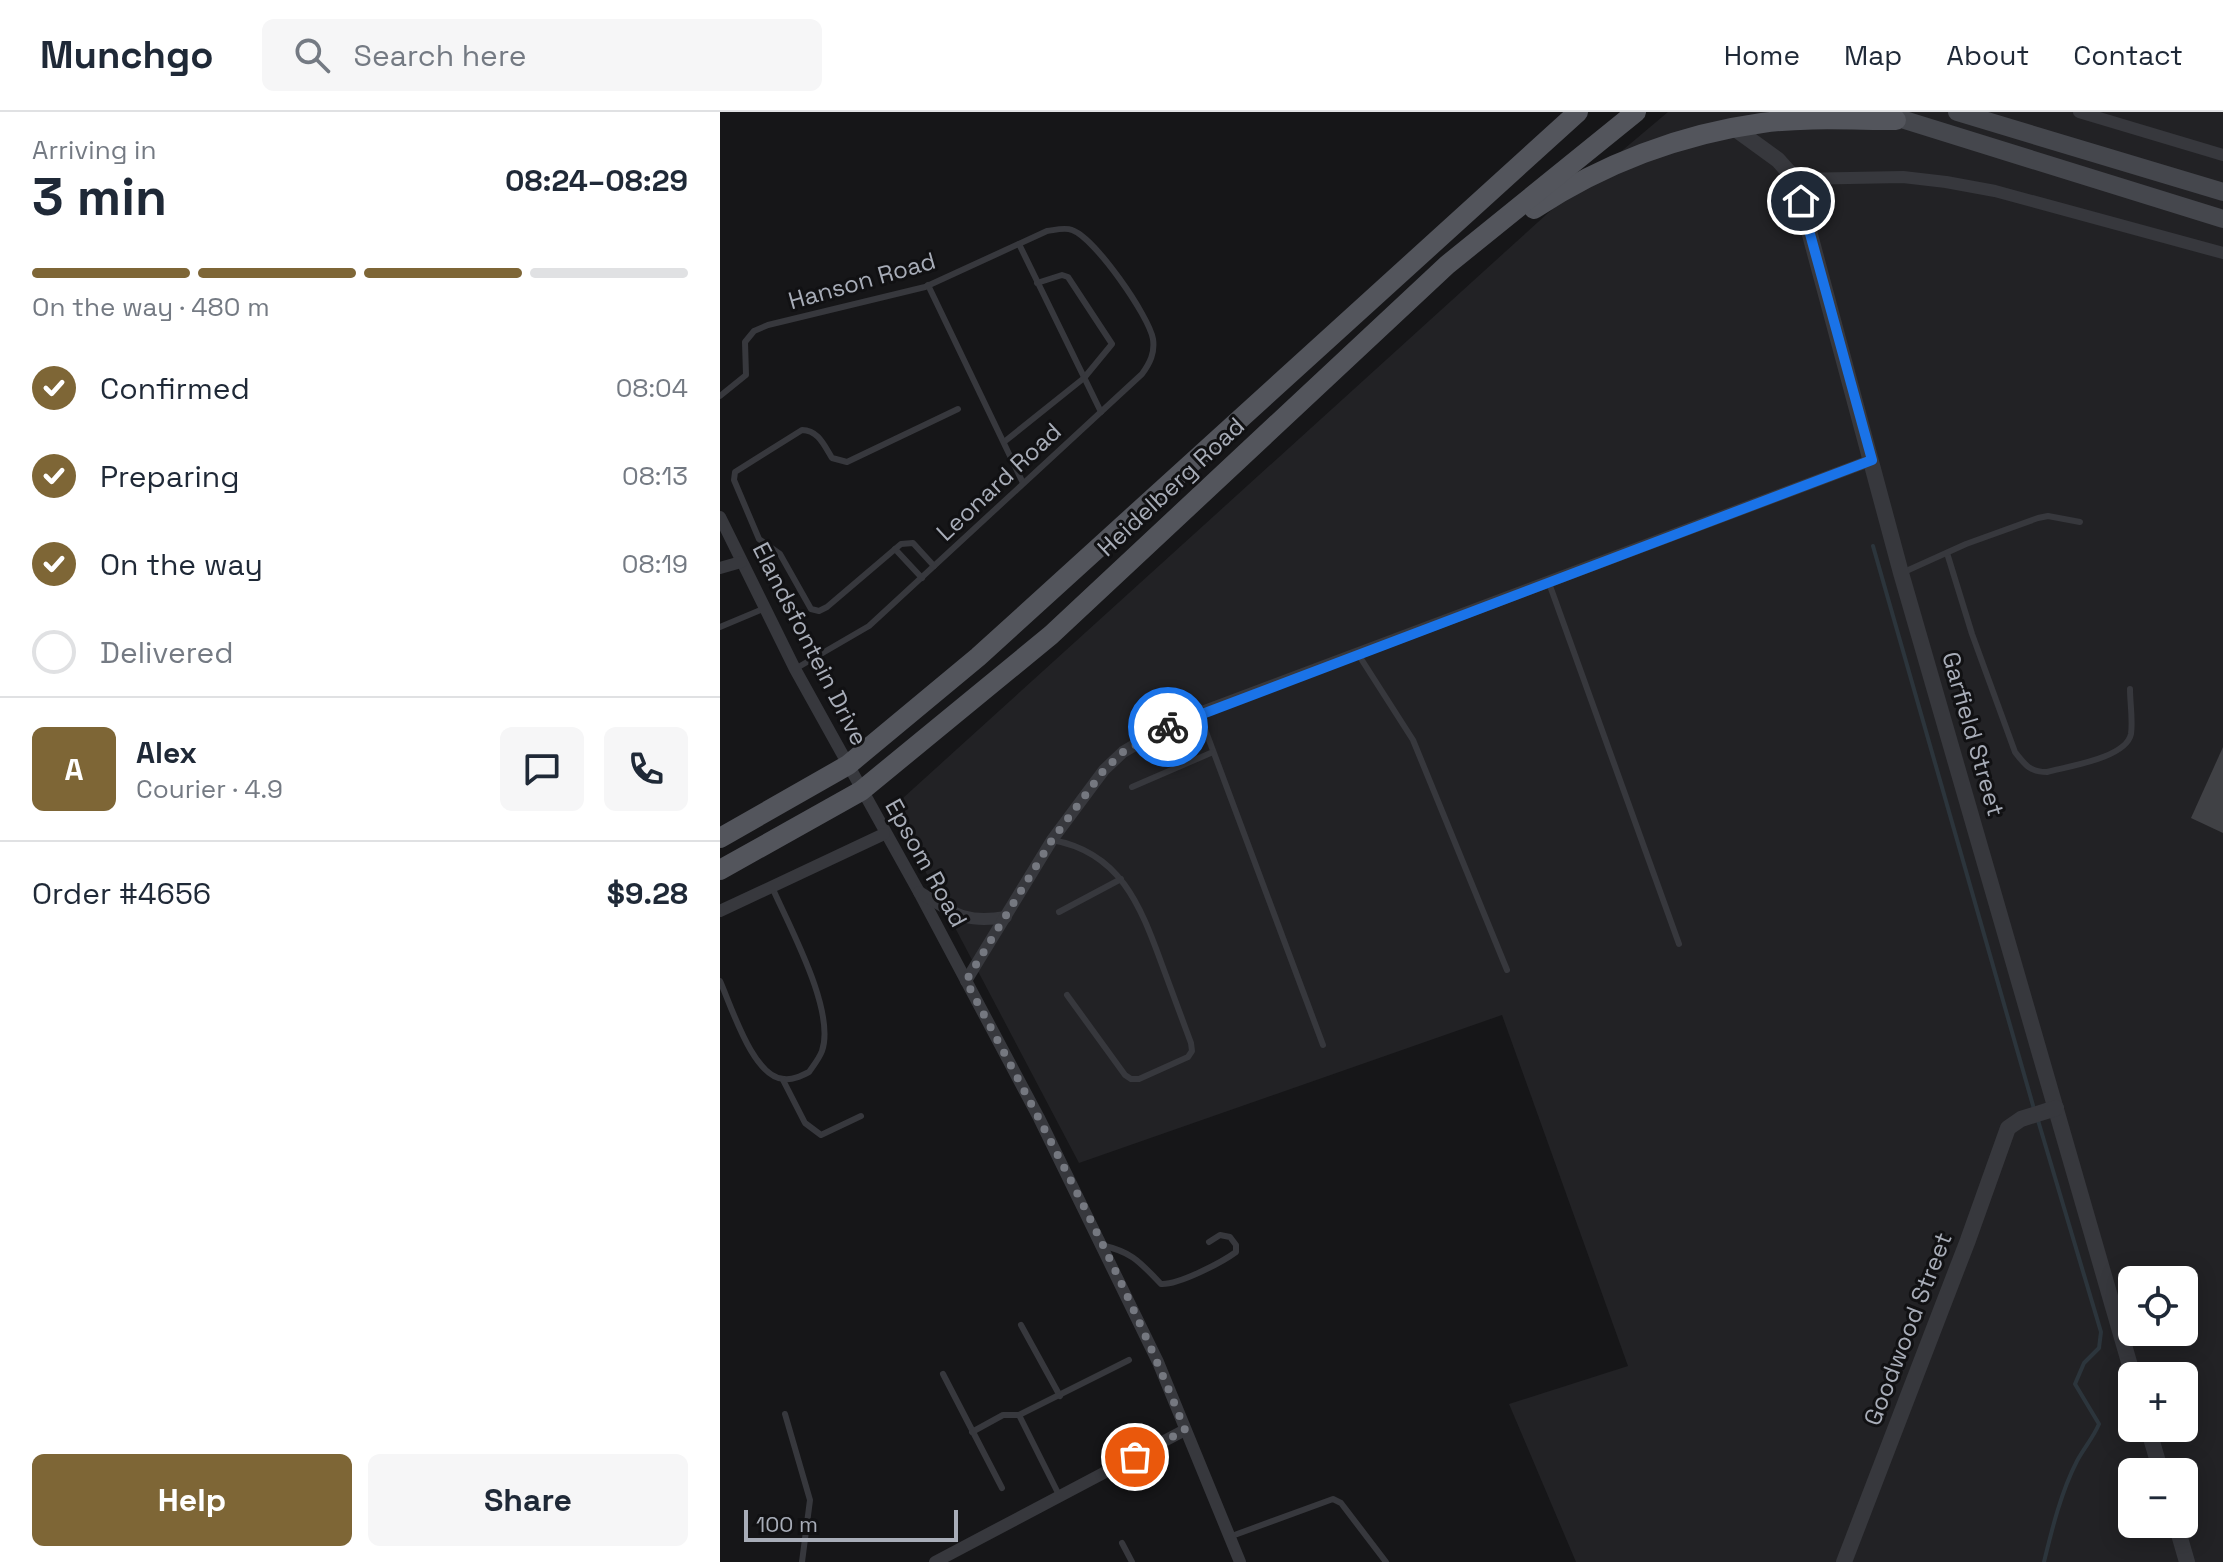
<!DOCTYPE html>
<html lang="en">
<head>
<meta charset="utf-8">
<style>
	:root { --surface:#fff; --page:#f6f6f7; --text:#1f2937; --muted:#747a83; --line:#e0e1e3; --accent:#7e6636 }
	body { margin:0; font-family:"Space Grotesk",sans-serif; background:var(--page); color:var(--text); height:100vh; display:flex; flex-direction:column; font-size:30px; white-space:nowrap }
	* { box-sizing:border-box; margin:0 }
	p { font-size:26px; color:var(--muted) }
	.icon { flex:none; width:44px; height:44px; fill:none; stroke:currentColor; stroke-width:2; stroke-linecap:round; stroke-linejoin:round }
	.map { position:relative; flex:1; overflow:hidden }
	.details { display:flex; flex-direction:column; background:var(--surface); width:720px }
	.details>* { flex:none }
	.fabs { position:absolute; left:1398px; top:1154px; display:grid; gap:16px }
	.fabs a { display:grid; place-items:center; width:80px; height:80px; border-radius:12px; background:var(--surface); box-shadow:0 4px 20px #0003; font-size:40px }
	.scale { position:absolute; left:24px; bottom:20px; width:214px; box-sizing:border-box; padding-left:8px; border:4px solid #a8adb8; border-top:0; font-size:22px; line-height:28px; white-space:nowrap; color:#a8adb8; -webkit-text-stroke:6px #111113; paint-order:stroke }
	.pin { position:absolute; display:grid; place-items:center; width:68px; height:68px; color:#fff; margin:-34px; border:4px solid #fff; border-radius:50%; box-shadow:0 2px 8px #0007 }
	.courier { position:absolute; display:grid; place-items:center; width:80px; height:80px; margin:-40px; border:6px solid #1a73e8; border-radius:50%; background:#fff; color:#222; box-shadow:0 2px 10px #0007 }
	.overview em { font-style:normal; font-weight:700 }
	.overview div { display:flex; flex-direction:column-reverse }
	.overview { display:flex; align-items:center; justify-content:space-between; height:136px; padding:0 32px }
	h1 { font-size:52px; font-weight:700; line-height:60px }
	.bar { display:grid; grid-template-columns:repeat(4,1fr); gap:12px 8px; align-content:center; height:96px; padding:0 32px }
	.bar i { height:10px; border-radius:6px; background:var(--line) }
	.bar .active { background:var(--accent) }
	.bar p { grid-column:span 4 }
	.line { display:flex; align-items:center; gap:20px; padding:0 32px; border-top:2px solid var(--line) }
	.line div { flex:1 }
	.round { display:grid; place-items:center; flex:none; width:84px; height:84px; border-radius:12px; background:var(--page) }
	ol { padding:0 32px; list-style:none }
	li { display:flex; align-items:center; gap:24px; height:88px }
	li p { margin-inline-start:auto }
	li .icon { padding:8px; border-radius:50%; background:var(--accent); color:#fff; stroke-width:4 }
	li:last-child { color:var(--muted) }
	li i { width:44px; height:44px; border:4px solid var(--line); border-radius:50% }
	.action { display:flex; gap:16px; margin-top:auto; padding:16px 32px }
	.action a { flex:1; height:92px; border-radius:12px; background:var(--accent); color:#fff; font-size:32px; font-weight:700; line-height:92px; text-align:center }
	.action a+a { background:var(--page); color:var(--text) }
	header { display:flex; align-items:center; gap:48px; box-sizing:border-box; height:112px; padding:0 40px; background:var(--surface); border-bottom:2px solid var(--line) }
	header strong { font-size:38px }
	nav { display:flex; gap:44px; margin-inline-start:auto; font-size:28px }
	.search { width:560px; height:72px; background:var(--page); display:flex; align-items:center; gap:20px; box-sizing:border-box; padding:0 28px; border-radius:12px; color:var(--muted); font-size:30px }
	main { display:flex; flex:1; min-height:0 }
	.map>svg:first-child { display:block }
	.built { fill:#222225; fill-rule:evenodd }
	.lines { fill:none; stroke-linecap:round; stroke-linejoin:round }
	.stream { stroke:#2c353c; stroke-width:4 }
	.building { fill:#404145 }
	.service { stroke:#37383d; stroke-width:6 }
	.minor { stroke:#37383d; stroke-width:12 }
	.tertiary { stroke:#37383d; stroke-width:16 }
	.secondary { stroke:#45474d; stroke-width:18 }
	.primary { stroke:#53555c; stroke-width:20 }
	.done { stroke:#757880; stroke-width:8; stroke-dasharray:0 14.4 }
	.route { stroke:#1a73e8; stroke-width:10 }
	.labels { text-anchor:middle; stroke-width:6; stroke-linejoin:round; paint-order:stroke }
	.street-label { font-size:24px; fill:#a8adb8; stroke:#111113 }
</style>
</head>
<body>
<header>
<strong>Munchgo</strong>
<div class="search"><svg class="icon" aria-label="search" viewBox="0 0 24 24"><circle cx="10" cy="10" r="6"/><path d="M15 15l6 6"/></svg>Search here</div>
<nav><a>Home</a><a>Map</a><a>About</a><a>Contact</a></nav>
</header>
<main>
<section class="details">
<div class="overview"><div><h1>3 min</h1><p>Arriving in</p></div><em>08:24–08:29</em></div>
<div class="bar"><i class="active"></i><i class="active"></i><i class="active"></i><i></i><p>On the way · 480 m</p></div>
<ol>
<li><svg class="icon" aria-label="check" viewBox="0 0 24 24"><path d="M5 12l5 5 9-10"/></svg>Confirmed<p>08:04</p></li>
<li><svg class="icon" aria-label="check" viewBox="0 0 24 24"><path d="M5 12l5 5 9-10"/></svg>Preparing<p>08:13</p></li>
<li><svg class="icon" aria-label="check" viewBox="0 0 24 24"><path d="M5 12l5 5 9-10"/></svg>On the way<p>08:19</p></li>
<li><i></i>Delivered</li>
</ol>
<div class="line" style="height:144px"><b class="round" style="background:var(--accent);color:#fff">A</b><div><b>Alex</b><p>Courier · 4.9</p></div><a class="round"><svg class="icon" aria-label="chat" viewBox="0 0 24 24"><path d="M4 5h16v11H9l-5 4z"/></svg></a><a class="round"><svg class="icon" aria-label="phone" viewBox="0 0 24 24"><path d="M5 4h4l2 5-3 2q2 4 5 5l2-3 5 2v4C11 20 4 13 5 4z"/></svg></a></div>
<div class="line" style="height:104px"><div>Order #4656</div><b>$9.28</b></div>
<div class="action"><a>Help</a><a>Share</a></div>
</section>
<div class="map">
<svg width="1503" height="1450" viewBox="0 0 1503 1450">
	<rect width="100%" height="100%" fill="#161618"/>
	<!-- built -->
	<path class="built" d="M948 0H1503V1450H856L789 1292 908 1254 782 903 359 1051 172 696 828 101ZM1412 1168H1464V1220H1412ZM1412 1264H1464V1316H1412ZM1412 1360H1464V1412H1412Z"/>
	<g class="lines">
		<!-- stream -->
		<g class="stream">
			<path d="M1153 434 1314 997"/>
			<path d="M1317 1005 1381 1220 1379 1236 1364 1251 1355 1272 1379 1312C1373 1326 1364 1336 1357 1349 1341 1380 1332 1417 1324 1450"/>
		</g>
	</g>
	<!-- building -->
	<path class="building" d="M1503 635V721L1471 706Z"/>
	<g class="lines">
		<!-- service -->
		<g class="service">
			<path d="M299 132 381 300"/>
			<path d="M208 173 303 371"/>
			<path d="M0 284 26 263 25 230 34 219 48 213 205 175 327 119C335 118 345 115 352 118 375 126 429 204 433 227 435 241 430 251 422 262L149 514 75 557"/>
			<path d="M284 330 364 266 392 232 348 165 342 163 317 171"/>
			<path d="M175 437 202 466"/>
			<path d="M1227 441 1252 522 1295 640C1305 653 1310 660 1327 660 1349 654 1406 646 1411 622 1413 608 1410 591 1410 577"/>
			<path d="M214 454 193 431 181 432 107 495 99 499 91 497 60 442 39 427 14 368 15 360 82 318C98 318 104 333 112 346L127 350 238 297"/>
			<path d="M1184 460 1246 432 1318 406 1328 404 1360 410"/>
			<path d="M829 471 959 832"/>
			<path d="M0 515 43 497"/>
			<path d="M638 542 693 628 787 858"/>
			<path d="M479 601 603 933"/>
			<path d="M412 675 493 640"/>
			<path d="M332 728C400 740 420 793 441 850 451 877 461 904 471 931L472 939 468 945 419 967H411L405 963 347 883"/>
			<path d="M339 800 401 767"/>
			<path d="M0 869C11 893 33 966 64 967 73 968 81 964 89 960 93 954 99 947 102 939 116 899 69 814 52 775"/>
			<path d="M63 968 85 1011 101 1023 141 1004"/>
			<path d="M381 1133C412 1140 419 1149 441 1172 458 1173 501 1151 516 1140V1133L510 1125 500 1123 489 1130"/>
			<path d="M301 1213 340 1284"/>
			<path d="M223 1262 282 1376"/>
			<path d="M65 1302 90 1388 82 1450"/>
			<path d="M299 1303 409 1248"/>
			<path d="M252 1320 283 1303H299L339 1383"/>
			<path d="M509 1425 613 1387 621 1391 666 1450"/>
			<path d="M402 1431 412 1450"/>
		</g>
		<!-- minor -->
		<g class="minor">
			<path d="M1359 0 1503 43"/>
			<path d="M1075 67 1183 65 1226 70 1275 79 1503 141"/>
			<path d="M0 405 75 557 199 780 319 1006 438 1250 520 1450"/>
			<path d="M0 456 21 450"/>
			<path d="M199 780C234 801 244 812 286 805"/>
			<path d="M0 799 164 722"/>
			<path d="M246 869 332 728 384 658 403 640 425 627 479 601 1152 348"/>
			<path d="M215 1450 465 1318"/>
		</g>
		<!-- tertiary -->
		<g class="tertiary">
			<path d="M1014 16 1058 48 1075 67 1181 461 1413 1264"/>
			<path d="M1428 1316 1441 1360"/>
			<path d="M1456 1412 1467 1450"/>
			<path d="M1124 1450 1248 1128 1288 1016 1301 1007 1336 996"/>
		</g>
		<!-- secondary -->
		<g class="secondary">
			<path d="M1237 0 1503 80"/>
			<path d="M1162 1 1503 107"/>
		</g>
		<!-- primary -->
		<g class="primary">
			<path d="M814 97C882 52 961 22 1042 11 1086 5 1132 8 1176 8"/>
			<path d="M0 726 128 653 258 545 858 0"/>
			<path d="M0 758 141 679 331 523 727 153 916 0"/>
		</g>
	</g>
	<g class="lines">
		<!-- done -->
		<path class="done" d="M415 1345 465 1318C405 1165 323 1014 246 869L332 728 384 658 403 640 448 615"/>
		<!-- route -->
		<path class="route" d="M448 615 1152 348 1081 89"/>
	</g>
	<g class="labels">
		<!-- street labels -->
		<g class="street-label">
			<text transform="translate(142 169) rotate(-16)" y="8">Hanson Road</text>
			<text transform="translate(279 370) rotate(-43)" y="8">Leonard Road</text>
			<text transform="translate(451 375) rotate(-43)" y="8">Heidelberg Road</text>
			<text transform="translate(90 532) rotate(63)" y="8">Elandsfontein Drive</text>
			<text transform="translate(1253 622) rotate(74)" y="8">Garfield Street</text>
			<text transform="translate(206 751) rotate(61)" y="8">Epsom Road</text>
			<text transform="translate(1188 1217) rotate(-69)" y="8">Goodwood Street</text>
		</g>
	</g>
</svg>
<div class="fabs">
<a><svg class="icon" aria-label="locate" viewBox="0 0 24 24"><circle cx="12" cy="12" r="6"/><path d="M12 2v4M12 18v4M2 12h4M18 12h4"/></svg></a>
<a>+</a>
<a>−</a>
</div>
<div class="scale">100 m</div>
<div class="pin" style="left:415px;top:1345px;background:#ea580c"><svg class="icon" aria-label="bag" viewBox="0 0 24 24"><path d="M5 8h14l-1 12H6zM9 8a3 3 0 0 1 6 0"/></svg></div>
<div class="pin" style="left:1081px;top:89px;background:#1f2937"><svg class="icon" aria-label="home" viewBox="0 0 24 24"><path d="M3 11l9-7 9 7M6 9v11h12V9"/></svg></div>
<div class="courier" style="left:448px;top:615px"><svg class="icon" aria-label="bike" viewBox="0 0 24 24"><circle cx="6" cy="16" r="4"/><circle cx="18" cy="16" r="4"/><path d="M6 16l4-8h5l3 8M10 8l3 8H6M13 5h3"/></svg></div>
</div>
</main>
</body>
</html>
